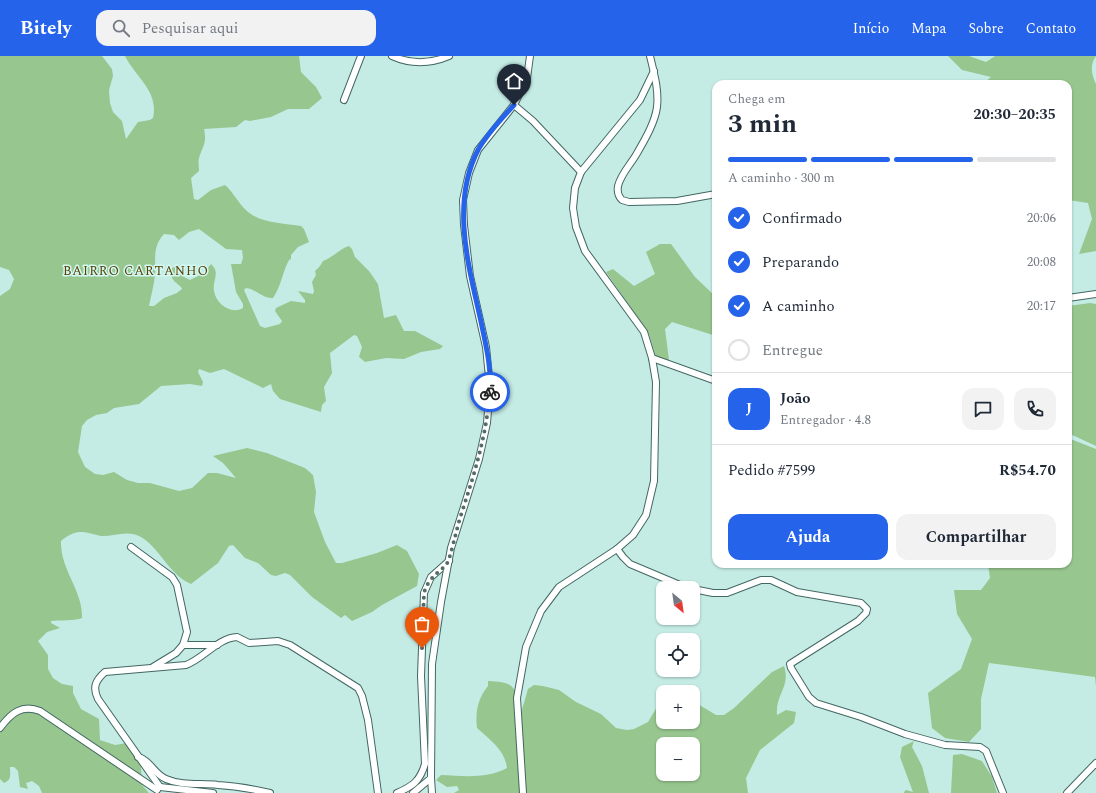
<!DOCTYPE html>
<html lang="pt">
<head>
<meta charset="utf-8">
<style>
	:root { --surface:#fff; --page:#f2f2f3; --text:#1f2937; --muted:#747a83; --line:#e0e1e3; --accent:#2563eb }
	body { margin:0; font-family:Spectral,serif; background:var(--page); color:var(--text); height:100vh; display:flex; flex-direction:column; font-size:15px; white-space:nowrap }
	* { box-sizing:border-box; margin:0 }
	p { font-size:13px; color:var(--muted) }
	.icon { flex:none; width:22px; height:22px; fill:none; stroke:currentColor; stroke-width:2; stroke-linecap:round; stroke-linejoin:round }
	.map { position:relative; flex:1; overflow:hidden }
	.sheet { position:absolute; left:712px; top:24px; width:360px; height:488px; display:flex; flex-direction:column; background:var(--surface); border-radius:12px; box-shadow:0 1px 3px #0004 }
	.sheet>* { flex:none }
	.needle { width:26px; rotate:151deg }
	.controls { position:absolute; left:656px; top:525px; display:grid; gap:8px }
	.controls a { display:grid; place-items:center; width:44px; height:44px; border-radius:8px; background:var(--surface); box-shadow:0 1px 3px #0004; font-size:20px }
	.pin { position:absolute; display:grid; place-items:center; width:34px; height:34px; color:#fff; margin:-41px -17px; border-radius:50% 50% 50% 0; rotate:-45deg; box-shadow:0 0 4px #0007 }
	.pin .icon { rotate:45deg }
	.courier { position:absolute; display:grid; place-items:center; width:40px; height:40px; margin:-20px; border:3px solid #2563eb; border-radius:50%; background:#fff; color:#222; box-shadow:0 1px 5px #0007 }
	.head em { font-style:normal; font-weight:700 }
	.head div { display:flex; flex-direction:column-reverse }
	.head { display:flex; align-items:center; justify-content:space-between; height:68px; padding:0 16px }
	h1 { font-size:26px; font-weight:700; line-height:30px }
	.bar { display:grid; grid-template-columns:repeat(4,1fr); gap:6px 4px; align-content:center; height:48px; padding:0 16px }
	.bar i { height:5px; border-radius:3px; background:var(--line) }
	.bar .current { background:var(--accent) }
	.bar p { grid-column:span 4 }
	.line { display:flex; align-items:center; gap:10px; padding:0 16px; border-top:1px solid var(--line) }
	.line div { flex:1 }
	.round { display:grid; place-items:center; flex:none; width:42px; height:42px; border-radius:12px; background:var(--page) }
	ol { padding:0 16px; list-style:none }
	li { display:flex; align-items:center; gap:12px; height:44px }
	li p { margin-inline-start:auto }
	li .icon { padding:4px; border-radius:50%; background:var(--accent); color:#fff; stroke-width:4 }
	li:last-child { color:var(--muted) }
	li i { width:22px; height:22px; border:2px solid var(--line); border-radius:50% }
	.action { display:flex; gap:8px; margin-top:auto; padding:8px 16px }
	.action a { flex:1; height:46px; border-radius:12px; background:var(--accent); color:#fff; font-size:16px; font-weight:700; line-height:46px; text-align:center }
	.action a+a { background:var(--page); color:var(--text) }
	header { display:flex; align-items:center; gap:24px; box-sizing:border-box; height:56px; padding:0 20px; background:var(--accent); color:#fff }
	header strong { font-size:19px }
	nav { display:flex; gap:22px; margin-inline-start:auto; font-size:14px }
	.search { width:280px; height:36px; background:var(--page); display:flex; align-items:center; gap:10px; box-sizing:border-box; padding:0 14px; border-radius:12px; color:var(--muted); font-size:15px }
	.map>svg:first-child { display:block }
	.green { fill:#97c68f; fill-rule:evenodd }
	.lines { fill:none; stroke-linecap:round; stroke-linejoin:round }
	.minor-casing { stroke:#436762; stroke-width:8 }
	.minor { stroke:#fff; stroke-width:6 }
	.done { stroke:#546c68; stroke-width:4; stroke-dasharray:0 7.2 }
	.route { stroke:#2563eb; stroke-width:5 }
	.labels { text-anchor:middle; stroke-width:3; stroke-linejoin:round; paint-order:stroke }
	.neighbourhood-label { font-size:13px; letter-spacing:1px; fill:#5d3e03; stroke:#d1f9f3 }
</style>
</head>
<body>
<header>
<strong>Bitely</strong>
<div class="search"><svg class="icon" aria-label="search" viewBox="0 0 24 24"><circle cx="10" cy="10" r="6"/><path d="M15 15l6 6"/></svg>Pesquisar aqui</div>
<nav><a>Início</a><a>Mapa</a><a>Sobre</a><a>Contato</a></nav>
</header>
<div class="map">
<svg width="1096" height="737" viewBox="0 0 1096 737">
	<rect width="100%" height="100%" fill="#c4ece5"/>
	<!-- green -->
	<g class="green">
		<path d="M0 0H102L112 13 113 20 109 34 110 47 113 56 122 65 126 83 138 66 150 64 153 62C159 35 136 22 125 0H299L301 16 316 31 322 42 309 53H288L271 61 250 65 245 64 236 71 204 73C207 88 203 89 199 102 198 105 199 111 199 115L191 122 194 143 198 144 211 134 225 129C234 137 238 147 247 155 260 167 284 167 301 170L304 173 309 186 298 191 291 199V203L289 204C282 217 282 228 273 242 263 243 256 233 246 232L244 234 260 270 265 272 280 268 282 265 275 255 276 252 291 245 305 247V244L298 235 313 238 314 235 312 226 316 219 315 215 320 210 323 205C332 202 341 192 349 190L352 193 355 201 369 215 378 228 384 262 396 259 404 275H415L443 290 440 293 421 296 404 303 386 302 365 306 359 301 362 291 357 280 354 279 330 297 332 317 324 331 326 345 322 349 321 356 280 343 273 335 271 328 263 332 224 313 210 317 199 313 198 316 203 326 202 330 190 328 161 330 139 348 114 352 107 357 96 359 87 364 82 370 78 396 85 411 95 418 103 419 114 416 127 424 138 427H150L179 435 192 432 208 417H217L236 422 223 407 213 400 247 392 267 397 305 412 313 419 316 436 314 456 325 486 336 507H342L377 497 397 489 407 495 419 518 417 530 382 549 372 556 352 565 345 559 341 562 312 541 290 519 285 517 276 520 271 519 258 507 245 502 233 489 229 490 218 507 191 528C169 519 158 489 139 480 126 474 112 481 101 480 83 476 77 472 61 485 60 514 83 534 82 562 76 565 59 564 51 565V567L60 572 47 576 38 585 48 599V613L53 622 62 628 73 630V637L81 653 99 663 100 684 115 689 127 687 133 691 141 711 142 729 149 737H42L39 730 32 725 26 727 28 733 20 731 18 715 14 711H10C10 718 12 724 4 727L0 723V240L10 233 14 223 9 214 0 211ZM199 173 226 193 242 194 243 202 241 208H231L236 236 243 248V252C231 259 216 248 214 235 212 224 221 217 211 208L204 217 190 224 184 221 182 209H177L168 215 174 225 181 231 182 233 177 237 164 242 154 250H149C151 240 154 229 155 219 156 203 152 191 164 178L174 179 179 184 189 176Z"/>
		<path d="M948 0H969L986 6 995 0H1096C1090 8 1091 18 1096 28V195L1079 198 1092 163 1088 147 1068 144V28H983L991 21 962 14Z"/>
		<path d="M660 188H671L695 221 716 241V280L672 266 665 273 669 304 656 301 649 278 606 216 613 213 634 230 655 218 646 196Z"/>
		<path d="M1090 247 1096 248V390L1068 377V250Z"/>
		<path d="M1068 382 1096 393V630L1095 621 989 607 981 643V673L969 686 945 682 932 672 928 637 961 613 972 583 957 558 954 534H981L990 522 988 508H1068Z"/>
		<path d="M784 610C791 631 775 638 777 659L786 654 796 656 794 667 760 694 746 722 748 737H454L459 734 457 730 447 731 436 724 441 719C463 720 487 723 507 712 505 694 490 684 477 672 475 656 478 642 488 630V625C516 626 515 631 521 657L528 633 534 629 543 630 559 634 576 646 601 658 616 672 627 674 634 673 648 666 663 641V666H693V645L716 659H724L734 652 772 616ZM663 688H693V718H663Z"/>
		<path d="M914 685 912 691 922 710 929 737H904V736L906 734 913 736 900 701 902 691Z"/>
		<path d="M962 698 982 705 992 721 997 737H951L953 699Z"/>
	</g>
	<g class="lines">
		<!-- minor casing -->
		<g class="minor-casing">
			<g id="minor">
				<path d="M392 0C410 8 430 8 449 0"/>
				<path d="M650 0C654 17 659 34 657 51 655 67 644 85 636 99 630 109 621 118 618 130 617 136 618 140 622 144L629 146 677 145 716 138"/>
				<path d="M344 44 361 0"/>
				<path d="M514 49 533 65 581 116"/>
				<path d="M1068 242 1096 238"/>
				<path d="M652 302 716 325"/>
				<path d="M131 491 172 521 177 529 187 576 183 589 176 597 153 611"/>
				<path d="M617 493 623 501 630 508 687 532"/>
				<path d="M693 533 713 537H727L761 524H771L797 536 861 547 867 553 866 557 858 565 790 608 791 612 809 641 816 647 861 661 905 678 945 689 980 691 986 695 1003 737"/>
				<path d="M183 589H217"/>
				<path d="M0 672C11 657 22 648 40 655L157 734"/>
				<path d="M138 701C150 704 154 718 166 723 182 730 201 727 218 729 236 730 253 733 270 737"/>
				<path d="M431 722 432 737"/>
				<path d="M160 731 98 643C92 631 96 624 105 616L186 609C203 603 218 582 237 581L249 587 278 585 290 589 358 632 362 640 368 664 378 737"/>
				<path d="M160 731 213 737"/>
				<path d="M397 737C413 730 420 725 425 708L421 620 424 537 431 521 449 505"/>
				<path d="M413 737 431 722 432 608 441 546 451 492 479 403 487 367 490 331 486 291 470 220 464 169 463 144 469 117 478 94 514 49 527 22 530 0"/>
				<path d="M523 737 517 642 526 591 541 555 559 531 617 493 633 479 646 459 654 425 656 326 652 302 644 276 585 195 576 171 573 152 575 132 581 116 640 44 654 15"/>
				<path d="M1067 737 1096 707"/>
			</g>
		</g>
		<!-- minor -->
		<use href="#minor" class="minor"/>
	</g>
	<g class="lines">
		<!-- done -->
		<path class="done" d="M422 592 424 537C429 518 446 514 449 503 453 490 456 476 460 462 474 419 486 382 490 336"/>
		<!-- route -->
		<path class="route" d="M490 336C492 312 485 285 480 261 468 208 451 146 478 94 487 78 501 63 514 49"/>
	</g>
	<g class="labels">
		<!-- neighbourhood labels -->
		<g class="neighbourhood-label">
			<text x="136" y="219">BAIRRO CARTANHO</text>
		</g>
	</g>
</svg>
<div class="controls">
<a><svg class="needle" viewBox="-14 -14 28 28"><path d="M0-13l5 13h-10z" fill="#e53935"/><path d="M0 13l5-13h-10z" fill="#747a83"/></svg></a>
<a><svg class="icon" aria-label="locate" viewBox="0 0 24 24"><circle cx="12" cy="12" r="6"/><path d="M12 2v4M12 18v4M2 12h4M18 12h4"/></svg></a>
<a>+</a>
<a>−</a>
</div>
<div class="pin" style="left:422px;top:592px;background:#ea580c"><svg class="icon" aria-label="bag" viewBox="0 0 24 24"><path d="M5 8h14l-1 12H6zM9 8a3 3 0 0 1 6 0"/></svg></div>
<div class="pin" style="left:514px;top:49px;background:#1f2937"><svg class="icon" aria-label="home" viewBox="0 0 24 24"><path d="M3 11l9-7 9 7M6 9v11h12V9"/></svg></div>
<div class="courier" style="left:490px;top:336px"><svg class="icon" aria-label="bike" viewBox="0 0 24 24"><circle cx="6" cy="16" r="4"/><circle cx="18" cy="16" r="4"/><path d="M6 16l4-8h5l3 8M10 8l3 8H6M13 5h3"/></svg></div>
<section class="sheet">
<div class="head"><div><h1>3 min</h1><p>Chega em</p></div><em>20:30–20:35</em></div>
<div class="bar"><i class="current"></i><i class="current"></i><i class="current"></i><i></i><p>A caminho · 300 m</p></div>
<ol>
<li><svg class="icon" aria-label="check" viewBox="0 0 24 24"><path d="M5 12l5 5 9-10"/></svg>Confirmado<p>20:06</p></li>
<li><svg class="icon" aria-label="check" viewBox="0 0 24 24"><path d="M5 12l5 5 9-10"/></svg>Preparando<p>20:08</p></li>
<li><svg class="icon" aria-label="check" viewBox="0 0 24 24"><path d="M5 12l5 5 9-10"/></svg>A caminho<p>20:17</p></li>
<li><i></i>Entregue</li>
</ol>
<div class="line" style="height:72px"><b class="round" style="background:var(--accent);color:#fff">J</b><div><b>João</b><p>Entregador · 4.8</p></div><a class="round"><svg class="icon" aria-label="chat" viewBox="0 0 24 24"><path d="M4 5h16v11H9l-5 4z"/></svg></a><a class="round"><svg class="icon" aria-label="phone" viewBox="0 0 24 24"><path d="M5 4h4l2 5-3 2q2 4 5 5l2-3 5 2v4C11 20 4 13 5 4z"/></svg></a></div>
<div class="line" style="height:52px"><div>Pedido #7599</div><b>R$54.70</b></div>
<div class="action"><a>Ajuda</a><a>Compartilhar</a></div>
</section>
</div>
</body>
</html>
